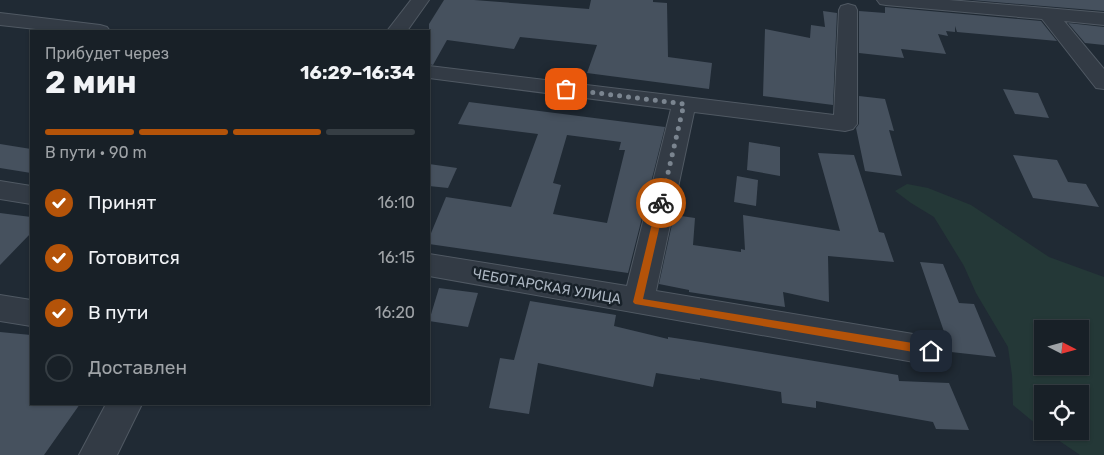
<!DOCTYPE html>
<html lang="ru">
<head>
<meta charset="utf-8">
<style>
	:root { --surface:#182027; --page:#252d33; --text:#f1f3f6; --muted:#9fa3a7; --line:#363e44; --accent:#b45309 }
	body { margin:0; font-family:Rubik,sans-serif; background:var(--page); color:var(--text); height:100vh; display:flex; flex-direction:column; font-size:19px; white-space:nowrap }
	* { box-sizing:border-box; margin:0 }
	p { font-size:16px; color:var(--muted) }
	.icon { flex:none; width:28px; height:28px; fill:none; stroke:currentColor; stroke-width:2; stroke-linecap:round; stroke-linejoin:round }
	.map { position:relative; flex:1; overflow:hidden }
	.details { position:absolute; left:30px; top:30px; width:400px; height:375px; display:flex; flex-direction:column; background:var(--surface); border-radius:0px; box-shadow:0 1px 4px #0004,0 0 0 1px var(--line) }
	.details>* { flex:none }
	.needle { width:32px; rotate:96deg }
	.controls { position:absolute; left:1034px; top:320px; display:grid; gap:10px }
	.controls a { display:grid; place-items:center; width:55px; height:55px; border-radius:0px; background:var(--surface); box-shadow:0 1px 4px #0004,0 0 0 1px var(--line); font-size:25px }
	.pin { position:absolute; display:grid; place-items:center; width:42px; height:42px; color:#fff; margin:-21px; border-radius:10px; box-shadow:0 2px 8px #0006 }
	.courier { position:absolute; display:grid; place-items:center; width:50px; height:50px; margin:-25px; border:4px solid #b45309; border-radius:50%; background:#fff; color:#222; box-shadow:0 1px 6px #0007 }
	.head em { font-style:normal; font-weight:700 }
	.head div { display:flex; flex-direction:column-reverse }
	.head { display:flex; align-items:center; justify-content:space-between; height:85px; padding:0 15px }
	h1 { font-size:32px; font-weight:700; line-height:38px }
	.bar { display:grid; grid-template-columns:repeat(4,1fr); gap:8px 5px; align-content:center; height:60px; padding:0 15px }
	.bar i { height:6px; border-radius:4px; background:var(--line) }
	.bar .active { background:var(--accent) }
	.bar p { grid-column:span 4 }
	ol { padding:0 15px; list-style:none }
	li { display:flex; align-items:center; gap:15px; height:55px }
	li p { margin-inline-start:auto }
	li .icon { padding:5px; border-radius:50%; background:var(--accent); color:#fff; stroke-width:4 }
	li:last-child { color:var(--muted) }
	li i { width:28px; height:28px; border:2px solid var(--line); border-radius:50% }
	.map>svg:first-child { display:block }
	.green { fill:#243837; fill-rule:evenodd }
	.building { fill:#46515e; fill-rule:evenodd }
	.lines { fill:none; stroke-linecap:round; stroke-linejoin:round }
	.street-casing { stroke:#505963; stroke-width:2 }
	.street { fill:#333b45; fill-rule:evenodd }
	.route { fill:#b45309 }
	.done { stroke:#7b8590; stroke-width:5; stroke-dasharray:0 9 }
	.labels { text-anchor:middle; stroke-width:5; stroke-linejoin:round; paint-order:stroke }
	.street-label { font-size:14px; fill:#acb6c2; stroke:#182129 }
</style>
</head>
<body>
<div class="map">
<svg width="1104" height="455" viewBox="0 0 1104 455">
	<rect width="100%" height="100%" fill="#202a34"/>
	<!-- green -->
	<path class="green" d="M907 184 928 188 971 205 1049 257 1104 277V455H1080L1045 431H1080V394H1042V429L1013 405 1012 375 1008 347 976 293 964 266 934 217 911 203 895 191ZM1042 329H1080V366H1042Z"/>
	<!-- building -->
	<g class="building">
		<path d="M444 0H474L589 9 591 0H653V2L667 3 668 57 712 63 709 89 587 73 597 45 520 37 514 49 447 40 433 65 429 64V24Z"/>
		<path d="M971 0H1104V11Z"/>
		<path d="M885 7 1041 21 1057 41 957 32 955 26V32L946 31 948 36 938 34 946 54 901 49 904 58 859 53V11L885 13Z"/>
		<path d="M823 11 837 13 833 105 763 96 765 29 810 38 811 25 825 27Z"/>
		<path d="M1068 23 1104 27V45L1085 43Z"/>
		<path d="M1003 89 1038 93 1049 118 1015 114Z"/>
		<path d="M859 96 885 99 894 131 889 130 902 176 865 171 856 128 859 124Z"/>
		<path d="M469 102 665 127 628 273 429 244V238L446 197 511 207 538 134 458 124ZM567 135 621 142 619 150H625L607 223 553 214 561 185 553 183Z"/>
		<path d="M749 142 780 147V176L747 170Z"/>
		<path d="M0 144 31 149V173L0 168Z"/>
		<path d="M818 153 854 155 879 232 884 233 894 262 828 256 829 302 783 292 785 307 689 292V290L659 284 674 215 695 218 693 245 741 252V249L745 250 743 215 840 231Z"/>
		<path d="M1013 155 1057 160 1068 182 1086 184 1099 207 1033 198Z"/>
		<path d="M429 164 457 168 448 188 429 186Z"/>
		<path d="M737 176 758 180 756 206 734 202Z"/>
		<path d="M0 213 31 217V233L0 265Z"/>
		<path d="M920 262 943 264 959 303 974 304 996 357 951 352Z"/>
		<path d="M439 288 478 293 468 327 429 321Z"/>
		<path d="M530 301 616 315 614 326 668 339V337L701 342 898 375 899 381 949 383 969 430 936 429 933 422 816 401V408L782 403 781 392 700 378V380L656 373 653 387 538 363 529 414 489 408 500 358 514 360Z"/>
		<path d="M0 332 31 335V404H80L44 455H0Z"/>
	</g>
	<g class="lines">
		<!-- street casing -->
		<g class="street-casing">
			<g id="street">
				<path d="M411 0H429L407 31H387Z"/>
				<path d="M877 0H949L1104 13V25L1064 21 1104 69V89L1096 88 1042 19 886 5 880 4Z"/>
				<path d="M848 4 855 6 857 10V124L853 129 845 131 694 112 656 291 931 337 943 341 947 351 943 361 931 365 429 276V254L627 286 671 109 429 78V66L834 115 839 10 841 6Z"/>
				<path d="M0 13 100 25 107 27 110 31H54L0 25Z"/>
				<path d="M0 181 31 186V204L0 199Z"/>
				<path d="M0 295 31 300V326L0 321Z"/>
				<path d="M106 404H142L117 455H79Z"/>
			</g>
		</g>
		<!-- street -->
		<use href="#street" class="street"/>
	</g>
	<!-- route -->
	<path class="route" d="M661 200 665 203 643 299 931 346 935 348V354L931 355 635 304 633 302 657 203Z"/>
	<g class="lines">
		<!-- done -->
		<path class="done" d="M566 89 684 104 661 203"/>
	</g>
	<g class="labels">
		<!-- street labels -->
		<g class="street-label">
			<text transform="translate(547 286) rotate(10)" y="5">ЧЕБОТАРСКАЯ УЛИЦА</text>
		</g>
	</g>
</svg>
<div class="controls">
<a><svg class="needle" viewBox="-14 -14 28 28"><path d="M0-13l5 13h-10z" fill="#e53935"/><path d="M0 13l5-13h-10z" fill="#9fa3a7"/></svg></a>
<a><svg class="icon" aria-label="locate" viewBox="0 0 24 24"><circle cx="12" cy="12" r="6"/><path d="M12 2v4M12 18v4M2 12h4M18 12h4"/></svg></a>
</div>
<div class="pin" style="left:566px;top:89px;background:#ea580c"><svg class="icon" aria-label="bag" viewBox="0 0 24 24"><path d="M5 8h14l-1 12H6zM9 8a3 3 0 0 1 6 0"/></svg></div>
<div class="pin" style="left:931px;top:351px;background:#1f2937"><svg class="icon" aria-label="home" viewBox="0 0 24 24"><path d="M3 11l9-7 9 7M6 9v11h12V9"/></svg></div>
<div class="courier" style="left:661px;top:203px"><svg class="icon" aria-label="bike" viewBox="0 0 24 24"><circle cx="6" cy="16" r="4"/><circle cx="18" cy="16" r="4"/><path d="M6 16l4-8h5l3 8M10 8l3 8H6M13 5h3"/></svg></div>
<section class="details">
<div class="head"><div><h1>2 мин</h1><p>Прибудет через</p></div><em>16:29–16:34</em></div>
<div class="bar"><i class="active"></i><i class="active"></i><i class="active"></i><i></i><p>В пути · 90 m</p></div>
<ol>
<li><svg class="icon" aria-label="check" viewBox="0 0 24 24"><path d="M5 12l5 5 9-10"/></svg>Принят<p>16:10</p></li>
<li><svg class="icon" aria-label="check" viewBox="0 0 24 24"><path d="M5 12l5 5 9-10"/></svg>Готовится<p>16:15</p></li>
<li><svg class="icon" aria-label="check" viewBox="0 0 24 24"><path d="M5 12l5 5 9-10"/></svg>В пути<p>16:20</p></li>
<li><i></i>Доставлен</li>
</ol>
</section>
</div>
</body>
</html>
